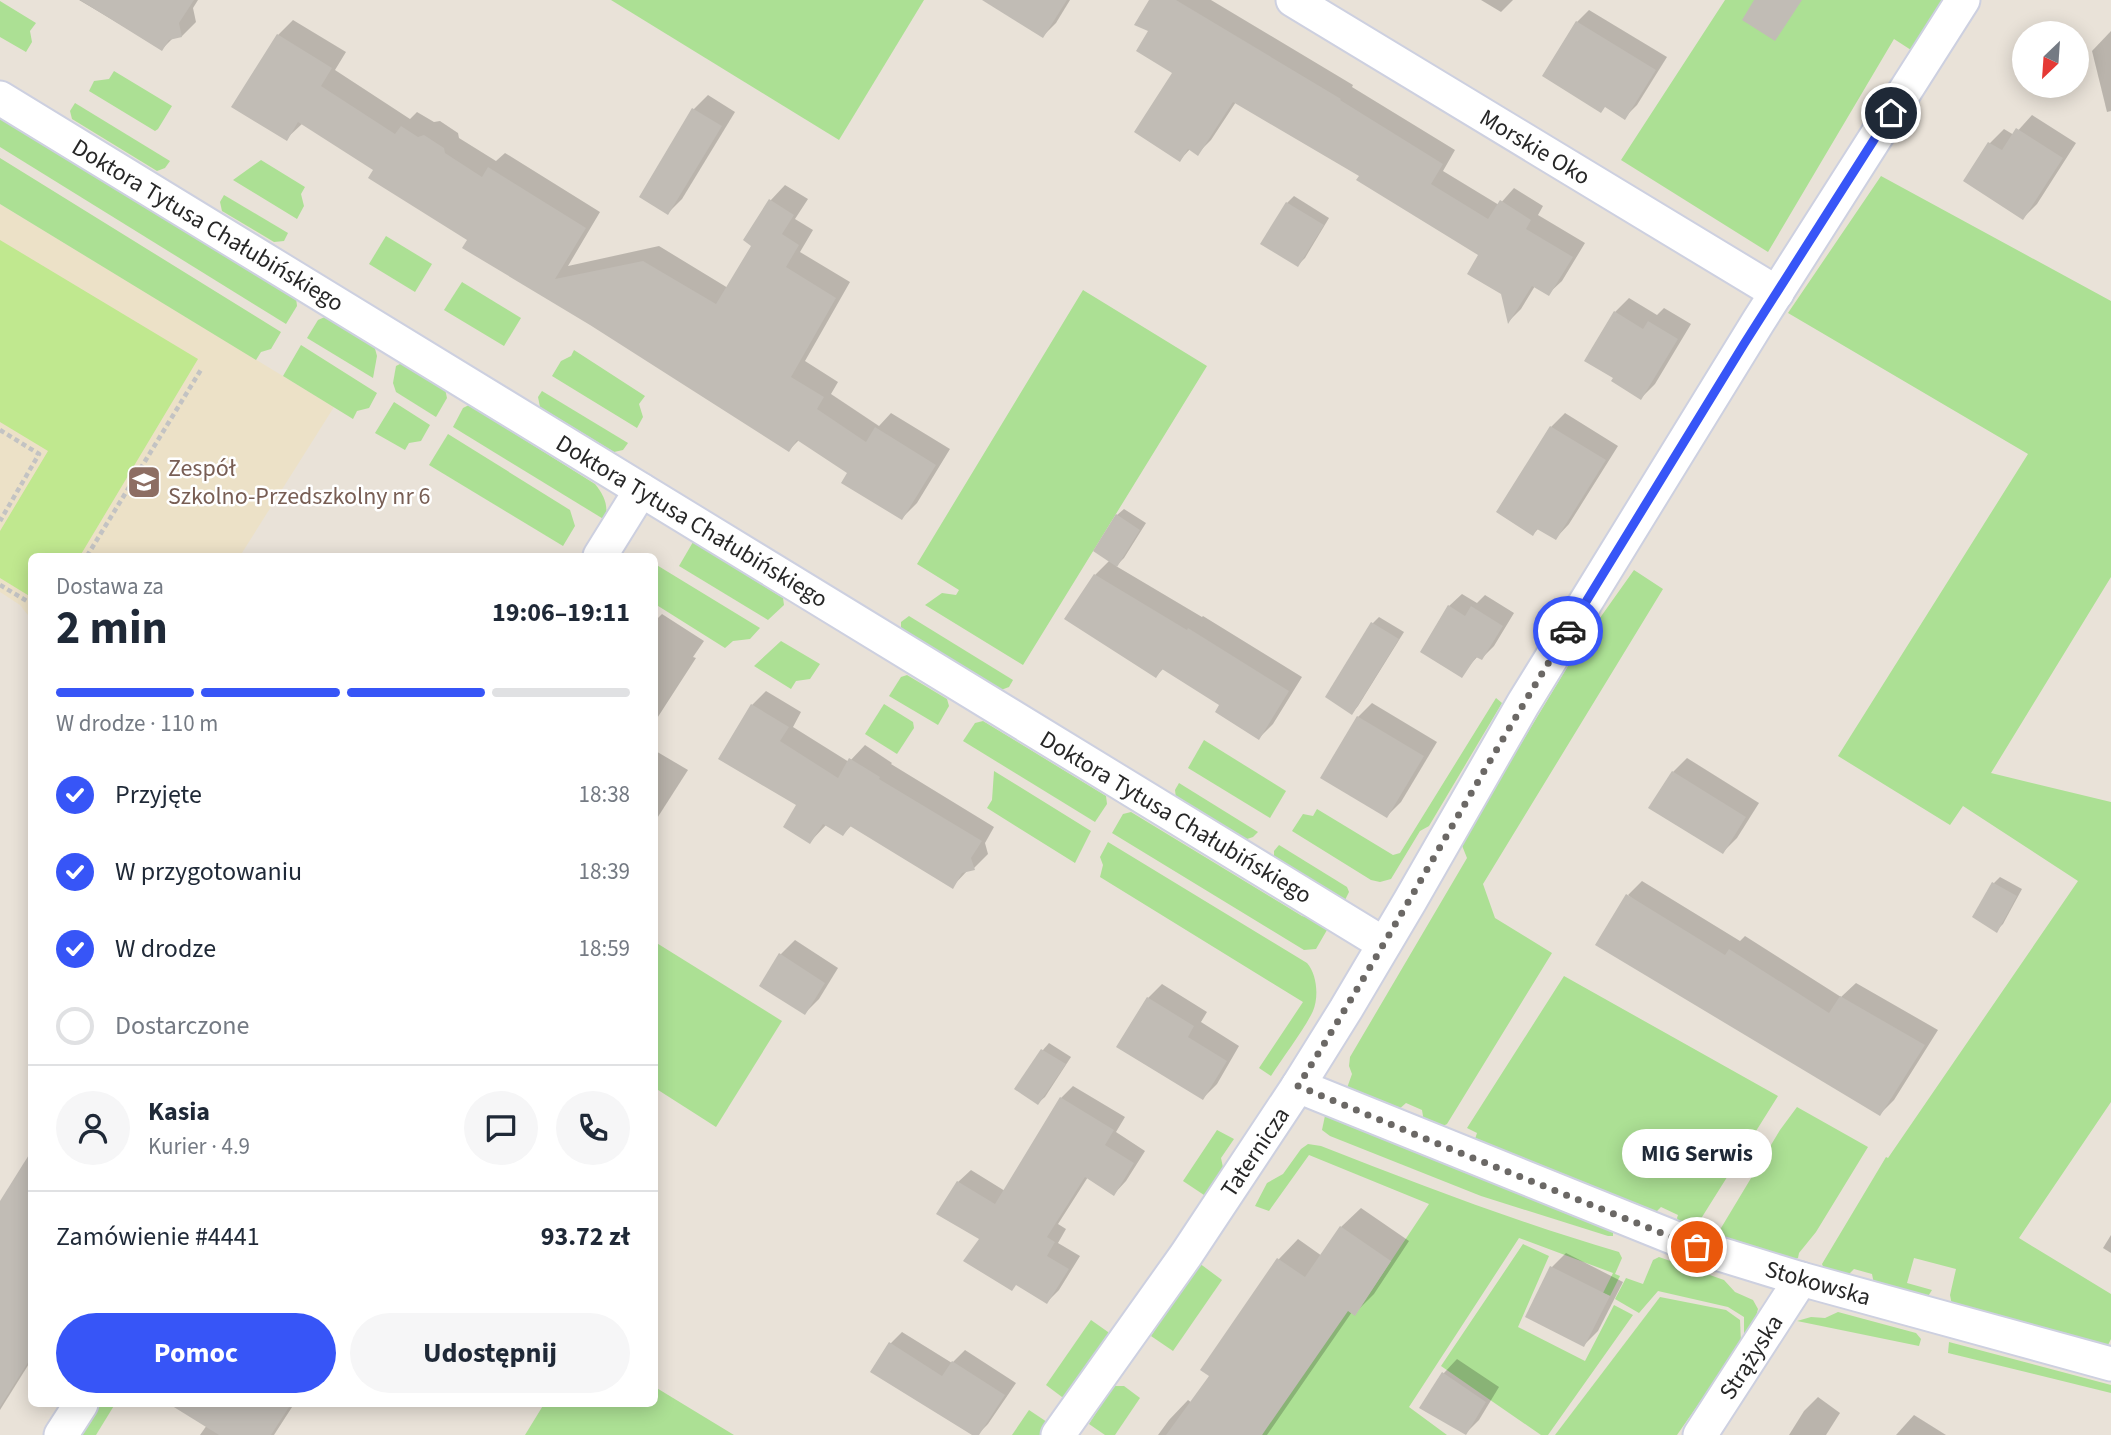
<!DOCTYPE html>
<html lang="pl">
<head>
<meta charset="utf-8">
<style>
	:root { --surface:#fff; --page:#f6f6f7; --text:#1f2937; --muted:#747a83; --line:#e0e1e3; --accent:#3755f7 }
	body { margin:0; font-family:"Source Sans 3",sans-serif; background:var(--page); color:var(--text); height:100vh; display:flex; flex-direction:column; font-size:26px; white-space:nowrap }
	* { box-sizing:border-box; margin:0 }
	p { font-size:23px; color:var(--muted) }
	.icon { flex:none; width:38px; height:38px; fill:none; stroke:currentColor; stroke-width:2; stroke-linecap:round; stroke-linejoin:round }
	.map { position:relative; flex:1; overflow:hidden }
	.drawer { position:absolute; left:28px; top:553px; width:630px; height:854px; display:flex; flex-direction:column; background:var(--surface); border-radius:10px; box-shadow:0 4px 18px #0003 }
	.drawer>* { flex:none }
	.needle { width:46px; rotate:205deg }
	.fabs { position:absolute; left:2012px; top:21px; display:grid; gap:14px }
	.fabs a { display:grid; place-items:center; width:77px; height:77px; border-radius:50%; background:var(--surface); box-shadow:0 4px 18px #0003; font-size:35px }
	.pin { position:absolute; display:grid; place-items:center; width:60px; height:60px; color:#fff; margin:-30px; border:4px solid #fff; border-radius:50%; box-shadow:0 2px 7px #0007 }
	.courier { position:absolute; display:grid; place-items:center; width:70px; height:70px; margin:-35px; border:5px solid #3755f7; border-radius:50%; background:#fff; color:#222; box-shadow:0 2px 9px #0007 }
	.bubble { position:absolute; height:49px; border-radius:24px; background:var(--surface); box-shadow:0 4px 18px #0003; font-size:23px; font-weight:700; line-height:49px; text-align:center }
	.overview em { font-style:normal; font-weight:700 }
	.overview div { display:flex; flex-direction:column-reverse }
	.overview { display:flex; align-items:center; justify-content:space-between; height:119px; padding:0 28px }
	h1 { font-size:46px; font-weight:700; line-height:52px }
	.bar { display:grid; grid-template-columns:repeat(4,1fr); gap:10px 7px; align-content:center; height:84px; padding:0 28px }
	.bar i { height:9px; border-radius:5px; background:var(--line) }
	.bar .current { background:var(--accent) }
	.bar p { grid-column:span 4 }
	.line { display:flex; align-items:center; gap:18px; padding:0 28px; border-top:2px solid var(--line) }
	.line div { flex:1 }
	.round { display:grid; place-items:center; flex:none; width:74px; height:74px; border-radius:37px; background:var(--page) }
	ol { padding:0 28px; list-style:none }
	li { display:flex; align-items:center; gap:21px; height:77px }
	li p { margin-inline-start:auto }
	li .icon { padding:7px; border-radius:50%; background:var(--accent); color:#fff; stroke-width:4 }
	li:last-child { color:var(--muted) }
	li i { width:38px; height:38px; border:4px solid var(--line); border-radius:50% }
	.button { display:flex; gap:14px; margin-top:auto; padding:14px 28px }
	.button a { flex:1; height:80px; border-radius:42px; background:var(--accent); color:#fff; font-size:28px; font-weight:700; line-height:80px; text-align:center }
	.button a+a { background:var(--page); color:var(--text) }
	.map>svg:first-child { display:block }
	.education { fill:#ece1c7 }
	.green { fill:#ace094 }
	.pitch { fill:#c0e88f }
	.shadow { fill:#0003 }
	.building { fill:#c1bcb5 }
	.lines { fill:none; stroke-linecap:round; stroke-linejoin:round }
	.street-casing { stroke:#cdd0e0; stroke-width:37 }
	.path { stroke:#c3c3c3; stroke-width:4.5; stroke-dasharray:5 3.5; stroke-linecap:butt }
	.street { stroke:#fff; stroke-width:33 }
	.done { stroke:#6b6865; stroke-width:7; stroke-dasharray:0 12.6 }
	.route { stroke:#3755f7; stroke-width:9 }
	.labels { text-anchor:middle; stroke-width:5; stroke-linejoin:round; paint-order:stroke }
	.street-label { font-size:24px; fill:#272727; stroke:#fff }
	.education-label { font-size:24px; fill:#785e54; stroke:#fff; text-anchor:start }
</style>
</head>
<body>
<div class="map">
<svg width="2111" height="1435" viewBox="0 0 2111 1435">
	<rect width="100%" height="100%" fill="#e9e2d8"/>
	<!-- education -->
	<path class="education" d="M0 204 334 407 240 556H32L31 619 20 605 0 592Z"/>
	<!-- green -->
	<g class="green">
		<path d="M611 0H924L839 140Z"/>
		<path d="M1725 0H1944L1911 50 1894 39 1768 252 1621 160Z"/>
		<path d="M0 1 36 23 30 31 32 42 26 52 0 37Z"/>
		<path d="M114 71 172 106 158 129 155 131 89 91 94 81 109 79Z"/>
		<path d="M75 103 170 161 165 168 157 171 72 119 70 111Z"/>
		<path d="M0 116 296 298 297 306 286 324 0 147Z"/>
		<path d="M0 158 281 332 271 349 261 352 256 360 0 204Z"/>
		<path d="M261 160 305 187 301 194 304 206 297 219 233 180Z"/>
		<path d="M1881 176 2111 301V577L1991 773 2111 802V1102L2019 1238 2111 1294V1339L2107 1347 1952 1305 1950 1295 1956 1269 1914 1258 1907 1283 1932 1290 1927 1298 1874 1284 1872 1274 1854 1269 1846 1277 1825 1271 1822 1264 1886 1157 1888 1158 2078 881 1963 806 1950 825 1838 756 2028 454 1788 313Z"/>
		<path d="M224 195 288 233 284 241 274 242 222 211 220 202Z"/>
		<path d="M386 236 432 264 415 292 369 264Z"/>
		<path d="M462 282 521 318 504 346 444 310Z"/>
		<path d="M1083 290 1207 366 1023 665 925 605 942 593 956 595 959 590 917 564Z"/>
		<path d="M327 316 374 345 377 356 373 378 307 338 318 320Z"/>
		<path d="M301 345 377 393 369 408 357 411 353 419 283 376Z"/>
		<path d="M574 350 645 396 639 404 643 417 637 428 552 376 561 361 571 356Z"/>
		<path d="M402 363 445 389 447 398 436 417 396 392 393 383 396 366Z"/>
		<path d="M542 391 628 443 623 450 614 452 540 407 538 397Z"/>
		<path d="M394 402 430 425 421 441 409 443 405 450 375 433Z"/>
		<path d="M469 405 595 484C604 495 609 506 605 520L453 427 463 408Z"/>
		<path d="M448 434 570 510 575 526 563 546 429 465Z"/>
		<path d="M693 542 783 598 784 605 768 620 679 566Z"/>
		<path d="M654 564H655L760 628 750 639 733 641 725 648 655 604Z"/>
		<path d="M1634 570 1663 589 1483 884 1495 918 1552 953 1447 1124 1439 1128 1424 1122 1422 1110 1406 1103 1397 1111 1350 1091 1347 1088 1352 1074 1349 1066 1350 1057 1467 858 1461 843 1580 646Z"/>
		<path d="M909 616 1013 680 1009 687 1001 690 901 629V622Z"/>
		<path d="M781 641 820 664 810 679 796 681 791 689 754 666Z"/>
		<path d="M907 675 947 699 949 706 938 725 889 696 901 677Z"/>
		<path d="M1496 698 1502 703 1429 826 1420 831 1391 879 1380 882 1371 880 1292 831 1303 814 1313 816 1317 809 1393 855 1400 853Z"/>
		<path d="M884 704 913 722 914 728 897 754 865 734Z"/>
		<path d="M983 721 1106 796 1107 804 1095 822 963 741 975 723Z"/>
		<path d="M1204 740 1286 791 1270 818 1188 768Z"/>
		<path d="M994 771 1091 831 1075 863 987 808 992 800Z"/>
		<path d="M1179 783 1258 832 1253 837 1244 840 1176 798 1175 790Z"/>
		<path d="M1131 812 1302 916 1310 918 1327 930 1316 949 1304 950 1112 833 1123 814Z"/>
		<path d="M1108 842 1307 963C1317 974 1319 997 1313 1011 1304 1030 1283 1057 1271 1076L1259 1068 1303 1002 1100 877 1103 865 1100 857Z"/>
		<path d="M1279 845 1347 887 1349 892 1344 902 1274 858V851Z"/>
		<path d="M655 942 782 1021 716 1127 655 1088Z"/>
		<path d="M1564 976 1778 1096 1697 1225 1690 1230 1680 1226 1677 1218 1678 1215 1661 1207 1652 1216 1474 1142 1477 1133 1467 1128Z"/>
		<path d="M1797 1107 1868 1147 1816 1232 1799 1253 1798 1258 1790 1261 1720 1241 1718 1233 1780 1130Z"/>
		<path d="M1326 1111 1613 1230V1236H1608L1481 1196 1330 1136 1322 1130Z"/>
		<path d="M1217 1130 1234 1139 1221 1158 1224 1172 1207 1197 1183 1181Z"/>
		<path d="M1308 1144 1321 1146C1420 1185 1517 1222 1619 1252L1622 1258 1615 1274 1620 1276 1610 1296 1603 1293 1613 1273 1519 1238 1409 1407 1447 1435H1262L1321 1292 1355 1315 1429 1204 1309 1155 1269 1211 1255 1206 1267 1183 1283 1174 1301 1149Z"/>
		<path d="M1523 1244 1549 1256 1518 1327 1585 1361 1614 1305 1633 1315 1548 1435H1541L1441 1366Z"/>
		<path d="M1659 1257 1724 1280 1735 1292 1753 1300 1758 1309 1749 1342 1744 1344V1317L1728 1307 1658 1291 1639 1313 1615 1299 1626 1278 1643 1284 1653 1260Z"/>
		<path d="M1199 1263 1222 1280 1173 1351 1151 1336Z"/>
		<path d="M1660 1297 1726 1310 1740 1320 1741 1343 1677 1435H1555Z"/>
		<path d="M1838 1312 1916 1333 1921 1339 1919 1346 1797 1321 1811 1317 1825 1318Z"/>
		<path d="M1091 1320 1108 1332 1109 1341 1070 1395 1062 1397 1046 1385Z"/>
		<path d="M1949 1342 2111 1385V1393L1948 1353Z"/>
		<path d="M1113 1386H1124L1140 1398 1115 1435H1105L1089 1424Z"/>
		<path d="M655 1387 734 1435H525L544 1404H654Z"/>
		<path d="M97 1404H115L96 1435H77Z"/>
		<path d="M1029 1410 1050 1424 1043 1435H1012Z"/>
	</g>
	<!-- pitch -->
	<path class="pitch" d="M0 240 198 359 80 556H32L31 597 0 578V531L48 451 0 422Z"/>
	<!-- shadow -->
	<g class="shadow">
		<path d="M79 0H198L193 8 196 22 182 36 173 38 162 49Z"/>
		<path d="M1018 0H1070L1056 23 1043 36Z"/>
		<path d="M1151 0H1211L1353 85 1352 87 1455 150 1443 171 1499 205 1514 188 1543 206 1538 215 1585 243 1562 281 1548 294 1535 286 1521 309 1509 321 1502 293 1480 255 1361 176 1236 102 1211 140 1198 153 1191 148 1180 160 1175 73 1151 31Z"/>
		<path d="M1481 0H1513L1501 12Z"/>
		<path d="M1589 10 1667 57 1637 105 1625 117 1577 22Z"/>
		<path d="M293 20 346 52 335 70 410 119 417 112 434 122 440 121 458 133 459 138 496 161 505 153 600 212 568 266 659 246 728 288 753 246 770 201 785 185 808 199 795 219 813 230 800 252 850 282 805 361 838 382 831 394 879 426 891 413 950 449 917 503 902 518 849 473 799 440 789 450 469 240 375 169 303 123 286 139 278 35Z"/>
		<path d="M2111 31V111L2107 112 2092 51Z"/>
		<path d="M708 95 735 112 682 199 668 213 694 109Z"/>
		<path d="M2032 115 2076 143 2037 204 2023 218 1965 181 1990 143 2004 129 2014 135Z"/>
		<path d="M1294 196 1329 218 1305 258 1298 265 1287 203Z"/>
		<path d="M1629 298 1657 315 1664 308 1691 324 1655 384 1641 398 1615 312Z"/>
		<path d="M1565 413 1618 446 1569 524 1556 538 1539 528 1533 534 1551 427Z"/>
		<path d="M1124 509 1146 523 1124 558 1116 566 1202 617 1203 616 1302 677 1273 724 1259 738 1222 704 1164 668 1156 676 1067 619 1095 575 1110 560 1117 515Z"/>
		<path d="M1462 594 1477 603 1485 595 1514 613 1494 646 1482 658 1478 656 1461 675 1449 606Z"/>
		<path d="M662 614 704 641 693 657 696 658 654 723V622Z"/>
		<path d="M1379 617 1404 632 1358 706 1352 713 1373 623Z"/>
		<path d="M766 691 801 712 793 727 849 762 865 745 892 763 891 764 994 827 985 843 988 854 974 868 968 870 952 887 852 825 843 834 827 824 810 842 799 805 752 705Z"/>
		<path d="M1372 703 1437 742 1401 802 1387 816 1358 717Z"/>
		<path d="M654 750 688 770 654 823Z"/>
		<path d="M1687 758 1759 803 1737 838 1723 852 1673 772Z"/>
		<path d="M2000 877 2022 889 2003 924 1996 931 1994 883Z"/>
		<path d="M1642 881 1740 941 1745 936 1841 997 1856 983 1938 1030 1894 1100 1880 1114 1628 895Z"/>
		<path d="M795 940 838 968 819 999 805 1013 780 955Z"/>
		<path d="M1162 984 1207 1012 1201 1022 1239 1046 1217 1084 1203 1098 1119 1047 1148 998Z"/>
		<path d="M1049 1043 1071 1057 1045 1097 1038 1103 1043 1050Z"/>
		<path d="M1073 1086 1125 1117 1116 1132 1145 1151 1126 1181 1114 1194 1088 1177 1058 1224 1066 1229 1058 1243 1080 1256 1059 1290 1047 1302 981 1239 958 1182 971 1170 1005 1191 1061 1098Z"/>
		<path d="M32 1155V1359L0 1410V1204Z"/>
		<path d="M1361 1208 1409 1241 1374 1294 1355 1313 1352 1312 1267 1435H1158L1169 1420 1188 1400 1192 1403 1212 1376 1203 1370 1279 1259 1298 1239 1322 1256 1341 1227Z"/>
		<path d="M2111 1235V1253L2103 1248Z"/>
		<path d="M1566 1253 1623 1282 1598 1331 1584 1345 1527 1316 1552 1267Z"/>
		<path d="M902 1332 952 1363 965 1350 1016 1383 988 1424 977 1435 890 1344Z"/>
		<path d="M1457 1359 1499 1387 1479 1420 1465 1434 1443 1374Z"/>
		<path d="M1818 1397 1840 1413 1826 1435H1789L1804 1411Z"/>
		<path d="M177 1404H294L274 1435H200L207 1425 176 1406Z"/>
		<path d="M1914 1415 1946 1435H1896Z"/>
	</g>
	<!-- building -->
	<g class="building">
		<path d="M80 0H194L179 23 182 37 169 40 162 51Z"/>
		<path d="M982 0H1067L1043 38Z"/>
		<path d="M1149 0H1176L1341 99 1340 100 1443 164 1431 184 1488 219 1500 200 1531 220 1526 229 1573 257 1549 296 1532 286 1508 324 1501 294 1467 274 1478 255 1356 180 1359 176 1233 102 1198 156 1188 149 1180 162 1134 132 1172 73 1136 51 1148 31 1134 25Z"/>
		<path d="M1754 0H1802L1775 41 1742 20Z"/>
		<path d="M1576 21 1656 70 1625 120 1605 107 1601 113 1542 76Z"/>
		<path d="M277 34 332 68 321 86 395 134 401 126 418 137 424 135 444 148 445 153 482 177 488 167 586 228 555 279 643 261 716 304 751 246 743 240 769 199 794 215 782 234 799 245 786 267 836 298 791 377 824 397 817 409 866 442 875 427 936 465 902 520 841 483 847 473 797 440 789 452 590 325 462 248 467 240 368 178 373 170 298 122 287 141 231 107Z"/>
		<path d="M692 108 722 126 668 215 639 197Z"/>
		<path d="M2016 128 2063 158 2023 220 1963 181 1988 142 2002 150Z"/>
		<path d="M1286 202 1324 225 1298 267 1260 244Z"/>
		<path d="M1614 311 1643 329 1648 321 1678 339 1641 400 1611 381 1613 378 1584 361Z"/>
		<path d="M1550 426 1606 460 1556 540 1537 529 1533 536 1496 512Z"/>
		<path d="M1116 514 1140 530 1117 567 1093 551Z"/>
		<path d="M1094 574 1187 630 1188 628 1289 691 1259 740 1215 712 1219 705 1162 669 1156 678 1064 619Z"/>
		<path d="M1448 605 1465 616 1471 606 1503 626 1482 660 1476 657 1462 678 1420 652Z"/>
		<path d="M1371 622 1399 639 1352 715 1325 697Z"/>
		<path d="M751 704 789 727 780 741 838 778 849 758 880 777 879 779 982 841 971 858 975 870 962 873 953 889 850 826 843 836 823 824 810 844 783 827 796 805 718 759Z"/>
		<path d="M1357 716 1424 756 1387 818 1320 778Z"/>
		<path d="M1672 771 1746 817 1723 854 1648 808Z"/>
		<path d="M1992 882 2017 896 1997 933 1972 917Z"/>
		<path d="M1626 894 1725 955 1729 949 1829 1013 1840 996 1925 1045 1880 1116 1595 945Z"/>
		<path d="M779 953 825 983 805 1015 759 986Z"/>
		<path d="M1147 997 1194 1026 1188 1037 1227 1061 1203 1100 1116 1047Z"/>
		<path d="M1041 1049 1066 1064 1038 1105 1014 1089Z"/>
		<path d="M1060 1097 1114 1130 1105 1145 1134 1163 1114 1196 1085 1177 1047 1237 1055 1242 1047 1256 1069 1269 1047 1304 1016 1285 1012 1291 963 1261 979 1239 936 1214 957 1181 995 1204Z"/>
		<path d="M32 1150V1356L0 1407V1201Z"/>
		<path d="M1340 1226 1391 1261 1355 1316 1348 1311 1262 1435H1166L1209 1376 1200 1370 1277 1258 1305 1277Z"/>
		<path d="M1550 1266 1610 1296 1584 1347 1525 1317Z"/>
		<path d="M889 1342 942 1376 952 1361 1005 1395 979 1435H972L870 1372Z"/>
		<path d="M1442 1372 1486 1402 1466 1435 1419 1408Z"/>
		<path d="M169 1404H291L271 1435H219Z"/>
	</g>
	<g class="lines">
		<!-- street casing -->
		<g class="street-casing">
			<g id="street">
				<path d="M1293 0 1777 293"/>
				<path d="M0 98 1384 944"/>
				<path d="M600 556 641 490"/>
				<path d="M1298 1086 1697 1247 1801 1279 2111 1364"/>
				<path d="M61 1435 81 1404"/>
				<path d="M1058 1435 1186 1255 1298 1086 1346 1009 1410 901 1523 704 1758 322 1963 0"/>
				<path d="M1700 1435 1801 1279"/>
			</g>
		</g>
		<!-- path -->
		<g class="path">
			<path d="M0 430 39 454 0 521"/>
			<path d="M87 556 202 368"/>
			<path d="M0 585 32 604"/>
		</g>
		<!-- street -->
		<use href="#street" class="street"/>
	</g>
	<g class="lines">
		<!-- done -->
		<path class="done" d="M1568 631C1475 781 1392 936 1298 1086L1448 1148 1697 1247"/>
		<!-- route -->
		<path class="route" d="M1568 631 1744 344 1891 113"/>
	</g>
	<!-- icons -->
	<defs>
		<g id="school-square" transform="scale(1.75)"><rect x="-9" y="-9" width="18" height="18" rx="4" fill="#8d6e63" stroke="#fff"/><path d="M0-5L7-2L0 1L-7-2ZM-4 1L0 2.5L4 1V4Q0 6-4 4Z" fill="#fff"/></g>
	</defs>
	<g fill-rule="evenodd">
		<use href="#school-square" x="144" y="482"/>
	</g>
	<g class="labels">
		<!-- street labels -->
		<g class="street-label">
			<text transform="translate(1535 147) rotate(31)" y="8">Morskie Oko</text>
			<text transform="translate(208 225) rotate(31)" y="8">Doktora Tytusa Chałubińskiego</text>
			<text transform="translate(692 521) rotate(31)" y="8">Doktora Tytusa Chałubińskiego</text>
			<text transform="translate(1176 817) rotate(31)" y="8">Doktora Tytusa Chałubińskiego</text>
			<text transform="translate(1255 1152) rotate(-56)" y="8">Taternicza</text>
			<text transform="translate(1818 1283) rotate(16)" y="8">Stokowska</text>
			<text transform="translate(1751 1357) rotate(-57)" y="8">Strążyska</text>
		</g>
		<!-- education labels -->
		<g class="education-label">
			<text x="168" y="476">Zespół<tspan x="168" dy="28">Szkolno-Przedszkolny nr 6</tspan></text>
		</g>
	</g>
</svg>
<div class="fabs">
<a><svg class="needle" viewBox="-14 -14 28 28"><path d="M0-13l5 13h-10z" fill="#e53935"/><path d="M0 13l5-13h-10z" fill="#747a83"/></svg></a>
</div>
<div class="pin" style="left:1697px;top:1247px;background:#ea580c"><svg class="icon" aria-label="bag" viewBox="0 0 24 24"><path d="M5 8h14l-1 12H6zM9 8a3 3 0 0 1 6 0"/></svg></div>
<div class="pin" style="left:1891px;top:113px;background:#1f2937"><svg class="icon" aria-label="home" viewBox="0 0 24 24"><path d="M3 11l9-7 9 7M6 9v11h12V9"/></svg></div>
<div class="courier" style="left:1568px;top:631px"><svg class="icon" aria-label="car" viewBox="0 0 24 24"><path d="M5 17H2v-5l4-1 3-4h7l3 4 3 1v5h-3M9 17h6M6 11h13"/><circle cx="7" cy="17" r="2"/><circle cx="17" cy="17" r="2"/></svg></div>
<div class="bubble" style="left:1622px;top:1129px;width:150px">MIG Serwis</div>
<section class="drawer">
<div class="overview"><div><h1>2 min</h1><p>Dostawa za</p></div><em>19:06–19:11</em></div>
<div class="bar"><i class="current"></i><i class="current"></i><i class="current"></i><i></i><p>W drodze · 110 m</p></div>
<ol>
<li><svg class="icon" aria-label="check" viewBox="0 0 24 24"><path d="M5 12l5 5 9-10"/></svg>Przyjęte<p>18:38</p></li>
<li><svg class="icon" aria-label="check" viewBox="0 0 24 24"><path d="M5 12l5 5 9-10"/></svg>W przygotowaniu<p>18:39</p></li>
<li><svg class="icon" aria-label="check" viewBox="0 0 24 24"><path d="M5 12l5 5 9-10"/></svg>W drodze<p>18:59</p></li>
<li><i></i>Dostarczone</li>
</ol>
<div class="line" style="height:126px"><a class="round"><svg class="icon" aria-label="person" viewBox="0 0 24 24"><circle cx="12" cy="8" r="4"/><path d="M4 21q1-7 8-7t8 7"/></svg></a><div><b>Kasia</b><p>Kurier · 4.9</p></div><a class="round"><svg class="icon" aria-label="chat" viewBox="0 0 24 24"><path d="M4 5h16v11H9l-5 4z"/></svg></a><a class="round"><svg class="icon" aria-label="phone" viewBox="0 0 24 24"><path d="M5 4h4l2 5-3 2q2 4 5 5l2-3 5 2v4C11 20 4 13 5 4z"/></svg></a></div>
<div class="line" style="height:91px"><div>Zamówienie #4441</div><b>93.72 zł</b></div>
<div class="button"><a>Pomoc</a><a>Udostępnij</a></div>
</section>
</div>
</body>
</html>
